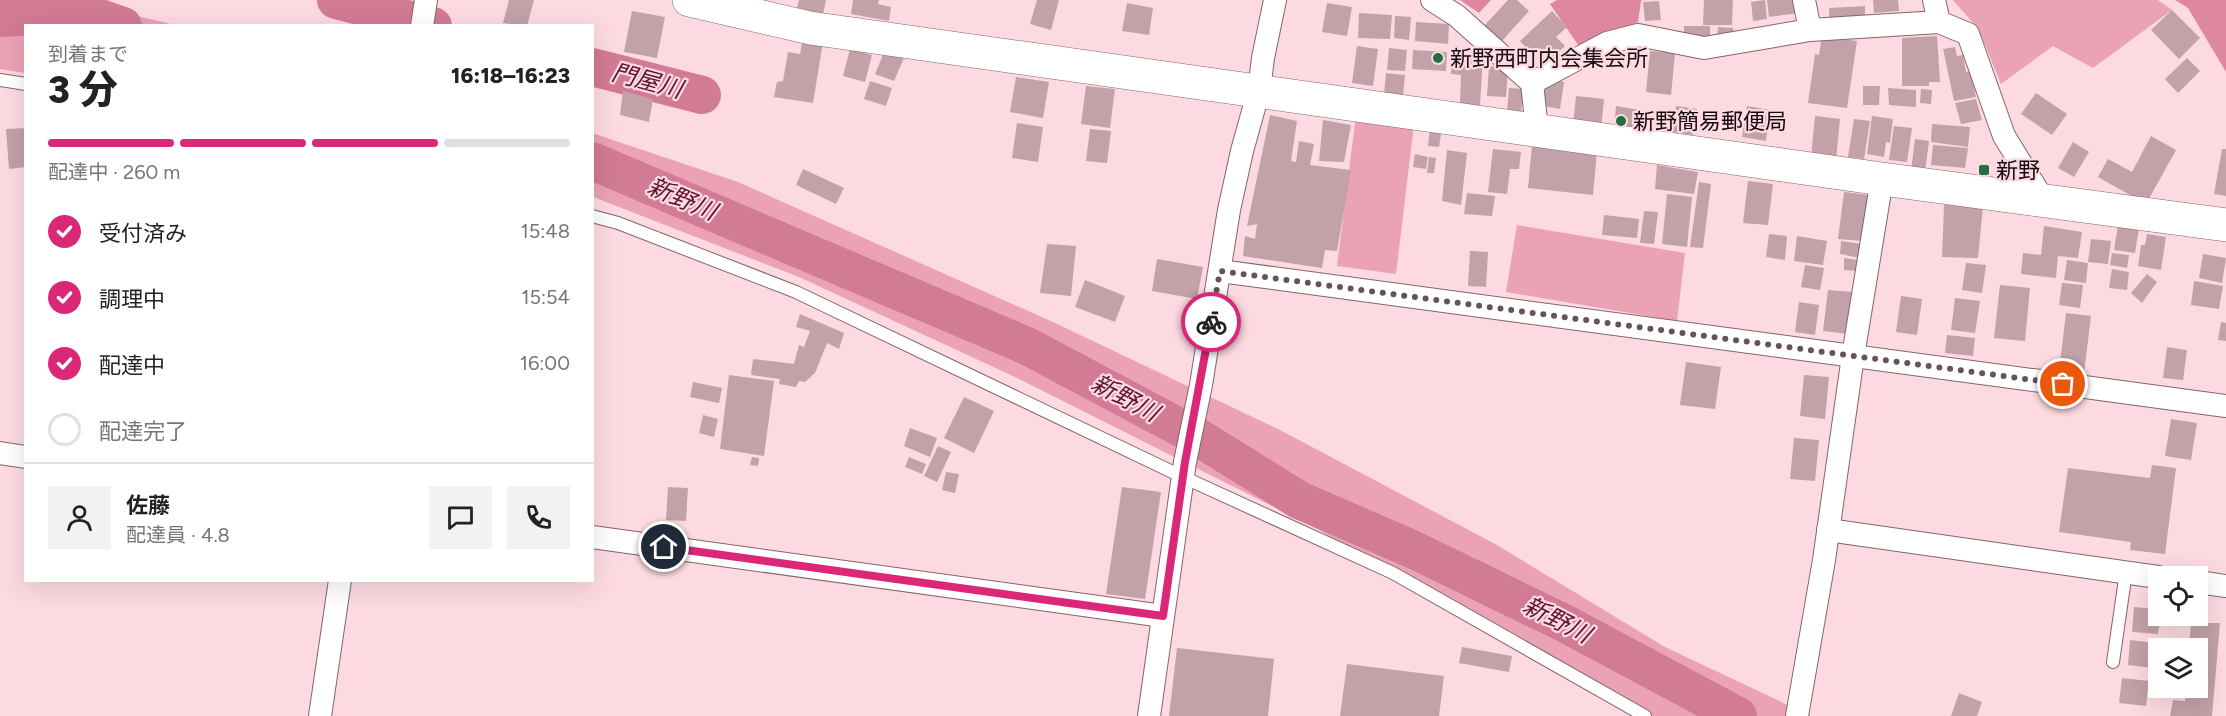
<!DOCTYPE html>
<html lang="ja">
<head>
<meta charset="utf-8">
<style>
	:root { --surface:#fff; --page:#f2f2f2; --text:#222; --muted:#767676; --line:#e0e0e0; --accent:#db2777 }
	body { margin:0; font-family:Figtree,"Noto Sans JP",sans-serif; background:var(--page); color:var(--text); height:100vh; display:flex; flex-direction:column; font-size:22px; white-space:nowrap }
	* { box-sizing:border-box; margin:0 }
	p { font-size:20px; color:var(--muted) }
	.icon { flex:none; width:33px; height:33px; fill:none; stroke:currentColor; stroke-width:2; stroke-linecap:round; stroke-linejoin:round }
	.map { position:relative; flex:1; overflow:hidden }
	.sheet { position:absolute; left:24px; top:24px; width:570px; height:558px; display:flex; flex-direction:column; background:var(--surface); border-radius:0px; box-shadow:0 6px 24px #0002 }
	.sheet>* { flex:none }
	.tools { position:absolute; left:2148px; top:566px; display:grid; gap:12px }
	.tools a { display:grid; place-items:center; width:60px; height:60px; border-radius:0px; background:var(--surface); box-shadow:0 6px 24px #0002; font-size:30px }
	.pin { position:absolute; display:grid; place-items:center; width:51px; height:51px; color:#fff; margin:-26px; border:3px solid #fff; border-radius:50%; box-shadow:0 2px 6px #0007 }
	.courier { position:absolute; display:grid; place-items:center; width:60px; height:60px; margin:-30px; border:4px solid #db2777; border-radius:50%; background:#fff; color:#222; box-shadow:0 2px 8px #0007 }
	.head em { font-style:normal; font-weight:800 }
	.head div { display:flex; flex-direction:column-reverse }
	.head { display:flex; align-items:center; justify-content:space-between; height:102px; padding:0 24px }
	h1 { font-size:39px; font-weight:800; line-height:45px }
	.bar { display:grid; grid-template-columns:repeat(4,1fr); gap:9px 6px; align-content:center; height:72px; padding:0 24px }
	.bar i { height:8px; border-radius:4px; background:var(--line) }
	.bar .selected { background:var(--accent) }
	.bar p { grid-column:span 4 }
	.line { display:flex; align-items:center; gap:15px; padding:0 24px; border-top:2px solid var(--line) }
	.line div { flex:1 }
	.round { display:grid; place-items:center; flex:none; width:63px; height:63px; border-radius:0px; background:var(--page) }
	ol { padding:0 24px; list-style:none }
	li { display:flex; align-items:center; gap:18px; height:66px }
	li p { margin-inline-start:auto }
	li .icon { padding:6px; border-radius:50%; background:var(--accent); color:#fff; stroke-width:4 }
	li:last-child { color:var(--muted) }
	li i { width:33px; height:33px; border:3px solid var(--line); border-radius:50% }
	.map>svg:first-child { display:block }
	.green { fill:#eba2b5 }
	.forest { fill:#df87a0 }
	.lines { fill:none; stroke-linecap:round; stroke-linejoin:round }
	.river { stroke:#d27b94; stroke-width:38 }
	.building { fill:#c2a1a8 }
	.lane-casing { stroke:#83646c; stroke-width:14 }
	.street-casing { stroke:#83646c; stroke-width:24 }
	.secondary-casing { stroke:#83646c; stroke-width:34 }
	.lane { stroke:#fff; stroke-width:12 }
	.street { stroke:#fff; stroke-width:22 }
	.secondary { stroke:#fff; stroke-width:33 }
	.done { stroke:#665358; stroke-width:6; stroke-dasharray:0 10.8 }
	.route { stroke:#db2777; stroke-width:8 }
	.poi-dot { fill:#226f3f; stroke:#fddae2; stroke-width:2 }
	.labels { text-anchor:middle; stroke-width:4.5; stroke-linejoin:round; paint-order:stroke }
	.poi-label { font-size:22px; fill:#150a0d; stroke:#fddae2; text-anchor:start }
	.water-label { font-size:24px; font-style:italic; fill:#601231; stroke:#fddae2 }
</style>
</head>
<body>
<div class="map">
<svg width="2226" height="716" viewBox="0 0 2226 716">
	<rect width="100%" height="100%" fill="#fddae2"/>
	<!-- green -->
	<g class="green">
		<path d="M0 0H35L104 8 175 25 26 26 25 73 0 69Z"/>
		<path d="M1953 0H2158L2172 10 2093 68 2053 46 2001 84 1979 30Z"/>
		<path d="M1356 115 1414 124 1396 274 1337 266Z"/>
		<path d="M592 133 738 182 1053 322 1280 430 1497 545 1665 647 1811 716H1650L1597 689 1312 526 1015 377 799 277 593 197Z"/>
		<path d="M1517 225 1685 253 1677 321 1506 292Z"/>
	</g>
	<!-- forest -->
	<g class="forest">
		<path d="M1460 0H1491L1479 13Z"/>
		<path d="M1557 0H1643L1641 1 1638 22 1583 52 1550 4Z"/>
		<path d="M2175 0H2226V72L2188 8Z"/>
	</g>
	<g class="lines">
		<!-- river -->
		<g class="river">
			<path d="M336 0 433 26"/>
			<path d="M0 18 54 15 100 18 123 26"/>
			<path d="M592 67 702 95"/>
			<path d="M592 161 1027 346 1196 436 1299 500 1412 549 1564 623 1738 716"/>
		</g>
	</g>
	<!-- building -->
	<g class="building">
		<path d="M509 0H534L527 26 503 23Z"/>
		<path d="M799 0H826L823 14 797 8Z"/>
		<path d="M853 0H879L878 4 891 7 889 21 851 14Z"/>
		<path d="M1037 0H1059L1051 30 1030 24Z"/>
		<path d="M1508 0H1517L1529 11 1501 42 1484 26Z"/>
		<path d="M1704 0H1733L1732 25H1703Z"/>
		<path d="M1765 0 1767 19 1753 21 1751 2Z"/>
		<path d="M1767 0H1797L1799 13 1769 17Z"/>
		<path d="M1873 0H1898L1899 11 1874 13Z"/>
		<path d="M1659 1 1661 20 1645 21 1643 2Z"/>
		<path d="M1127 3 1153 8 1149 35 1122 31Z"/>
		<path d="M1327 3 1352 7 1347 36 1322 32Z"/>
		<path d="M1865 6V24L1830 26 1829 8Z"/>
		<path d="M2172 10 2200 38 2179 59 2151 30Z"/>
		<path d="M632 11 665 17 657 58 624 52Z"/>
		<path d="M1552 11 1567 27 1556 37 1565 46 1551 59 1540 48 1533 55 1520 41Z"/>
		<path d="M1359 13 1392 15 1390 39 1358 38Z"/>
		<path d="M1395 16 1411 17 1409 40 1394 38Z"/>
		<path d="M1416 22 1449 24 1448 44 1415 41Z"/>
		<path d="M1684 26H1710V41L1684 40Z"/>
		<path d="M1718 27 1733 28 1734 37 1717 38Z"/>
		<path d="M1822 36 1857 41 1847 108 1808 103 1815 54 1819 55Z"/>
		<path d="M1937 36 1940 82H1929V86H1902V38Z"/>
		<path d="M803 38 823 42 813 103 774 97 777 82 783 81 788 52 800 54Z"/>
		<path d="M1357 46 1378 49 1373 86 1352 83Z"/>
		<path d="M1955 47 1957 56 1963 55 1966 72 1971 71 1976 97 1954 101 1943 49Z"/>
		<path d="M1389 48 1407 50 1405 71 1387 70Z"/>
		<path d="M850 49 872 55 865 82 843 76Z"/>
		<path d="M885 50 904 58 894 81 875 74Z"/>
		<path d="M1413 50 1447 52 1446 71 1412 69Z"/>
		<path d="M1650 51 1675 53 1671 95 1646 92Z"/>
		<path d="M1452 53 1483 55 1480 106 1460 105 1461 75 1451 74Z"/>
		<path d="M2187 58 2200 71 2178 93 2165 79Z"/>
		<path d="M1489 66 1508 68 1506 97 1487 96Z"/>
		<path d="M1386 73 1405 75 1403 96 1384 95Z"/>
		<path d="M1016 77 1049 82 1043 118 1010 112Z"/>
		<path d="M1547 79 1564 82 1560 109 1543 106Z"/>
		<path d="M870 81 892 88 886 106 864 99Z"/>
		<path d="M1086 86 1115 89 1110 128 1081 124Z"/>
		<path d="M1863 86H1880L1879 105H1863Z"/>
		<path d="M1509 88 1523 89 1521 113 1507 112Z"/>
		<path d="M1888 88 1916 90V107L1889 105Z"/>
		<path d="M1921 89 1932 90 1931 104 1920 103Z"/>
		<path d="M623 91 653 99 649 122 620 115Z"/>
		<path d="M2036 93 2067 114 2052 135 2021 114Z"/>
		<path d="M1576 96 1604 99 1601 129 1573 126Z"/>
		<path d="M1976 99 1982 120 1961 124 1955 103Z"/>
		<path d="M1616 106 1645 111 1643 131 1614 128Z"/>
		<path d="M1676 106 1697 109 1693 135 1672 132Z"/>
		<path d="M1747 106 1770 110 1766 141 1742 137Z"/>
		<path d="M1270 115 1297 121 1291 161 1296 162 1299 141 1314 144 1310 165 1351 170 1337 251 1325 250 1322 268 1243 256 1245 236 1255 239 1257 224 1247 226Z"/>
		<path d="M1815 116 1840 119 1836 160 1811 157Z"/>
		<path d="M1872 116 1893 119 1890 143 1886 142 1884 157 1867 154Z"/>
		<path d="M1854 119 1870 121 1864 159 1848 157Z"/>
		<path d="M1323 120 1351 125 1344 162 1319 161Z"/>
		<path d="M1017 123 1043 127 1038 162 1012 158Z"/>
		<path d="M1932 124 1970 127 1968 147 1931 142Z"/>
		<path d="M1894 126 1912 128 1907 162 1889 160Z"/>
		<path d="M1430 127 1442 128 1439 147 1428 146Z"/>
		<path d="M26 128V167L9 169 6 129Z"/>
		<path d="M1090 129 1111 131 1107 163 1086 161Z"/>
		<path d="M2151 136 2176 150 2146 204 2098 177 2108 159 2132 172Z"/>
		<path d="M1915 139 1929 141 1925 172 1911 171Z"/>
		<path d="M2073 142 2089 152 2074 177 2058 168Z"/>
		<path d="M1532 145 1597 151 1593 195 1528 188Z"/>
		<path d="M1933 145 1968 148 1965 168 1931 165Z"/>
		<path d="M1493 149 1521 152 1519 169H1510L1507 194 1488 192Z"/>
		<path d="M2222 149H2226V196L2214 194Z"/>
		<path d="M1447 150 1467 153 1461 205 1442 201Z"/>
		<path d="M1415 154 1428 157 1426 169 1413 167Z"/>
		<path d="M1429 157 1436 158 1434 173H1427Z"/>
		<path d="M1657 165 1698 172 1694 194 1655 189Z"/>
		<path d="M803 169 844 188 836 204 796 185Z"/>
		<path d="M1748 181 1773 184 1768 225 1743 223Z"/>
		<path d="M1699 182 1711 184 1703 248 1690 247Z"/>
		<path d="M1844 192 1868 195 1863 241 1838 239Z"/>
		<path d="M1467 193 1495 196 1492 216 1464 214Z"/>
		<path d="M1667 194 1692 197 1687 247 1662 244Z"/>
		<path d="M1944 205 1983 206 1978 258 1942 257Z"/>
		<path d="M1644 211 1658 212 1654 244 1640 243Z"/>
		<path d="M1604 215 1639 219 1637 238 1602 235Z"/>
		<path d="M2118 225 2139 228 2135 253 2114 250Z"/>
		<path d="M2044 226 2082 232 2078 258 2058 256 2056 278 2021 274 2023 253 2041 255Z"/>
		<path d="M1769 234 1787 236 1785 260 1766 257Z"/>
		<path d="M2147 234 2166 237 2161 270 2138 266 2141 245H2145Z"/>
		<path d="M1797 236 1827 241 1823 265 1794 261Z"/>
		<path d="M2091 239 2111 241 2108 264 2088 262Z"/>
		<path d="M1841 241 1862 244 1860 258 1840 254Z"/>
		<path d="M1047 244 1076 246 1071 296 1040 293Z"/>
		<path d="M1470 251 1488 252 1486 287 1468 286Z"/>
		<path d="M2112 253 2129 255 2127 268 2110 265Z"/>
		<path d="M2203 254 2226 258 2222 283 2199 278Z"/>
		<path d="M1844 258 1858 260 1857 271 1844 270Z"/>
		<path d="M1157 259 1203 267 1197 299 1152 291Z"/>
		<path d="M2067 260 2088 263 2086 283 2064 280Z"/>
		<path d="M1966 263 1986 265 1982 293 1962 290Z"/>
		<path d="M1805 265 1824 268 1820 290 1801 287Z"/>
		<path d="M2112 269 2129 272 2127 290 2109 288Z"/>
		<path d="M2147 274 2157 282 2142 303 2131 293Z"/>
		<path d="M1085 280 1125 296 1115 322 1075 307Z"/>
		<path d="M2194 281 2223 286 2219 309 2191 305Z"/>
		<path d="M2062 283 2083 285 2080 308 2059 305Z"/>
		<path d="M2000 285 2030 288 2025 341 1994 338Z"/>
		<path d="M1828 290 1853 292 1848 334 1823 331Z"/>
		<path d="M1901 296 1922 299 1917 335 1896 332Z"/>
		<path d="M1955 298 1980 301 1975 333 1951 330Z"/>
		<path d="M1799 302 1819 305 1815 335 1795 332Z"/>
		<path d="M2066 313 2091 316 2084 373 2059 371Z"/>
		<path d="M800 314 844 333 839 349 827 343 815 373 805 382 799 381 796 387 779 384 780 379 751 375 753 359 794 364 799 345 804 347 810 331 796 327Z"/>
		<path d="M2221 322 2226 323V341L2218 340Z"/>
		<path d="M1947 335 1975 338 1973 356 1945 353Z"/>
		<path d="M2167 347 2187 350 2183 380 2163 378Z"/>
		<path d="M1686 362 1721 367 1715 409 1680 405Z"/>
		<path d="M729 375 774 381 764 456 720 449Z"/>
		<path d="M1804 375 1829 377 1825 419 1800 416Z"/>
		<path d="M693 382 722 388 719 403 690 397Z"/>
		<path d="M964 397 994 411 974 453 944 438Z"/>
		<path d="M703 415 718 419 714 437 699 433Z"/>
		<path d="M2171 419 2197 423 2191 460 2165 456Z"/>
		<path d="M910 428 937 438 930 457 904 446Z"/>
		<path d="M1794 438 1819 440 1815 481 1790 479Z"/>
		<path d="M938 446 951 452 937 482 924 476Z"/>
		<path d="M752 457 759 458 758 466 750 465Z"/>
		<path d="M909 457 926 464 922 474 905 467Z"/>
		<path d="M2152 465 2176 468 2165 554 2130 550 2131 542 2059 532 2068 468 2150 478Z"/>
		<path d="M946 472 959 474 955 493 942 490Z"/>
		<path d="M668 487 688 488 686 521 666 520Z"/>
		<path d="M1122 487 1161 492 1145 599 1106 594Z"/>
		<path d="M2134 607 2158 609V615H2161L2158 634 2132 632Z"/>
		<path d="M2191 623H2220L2212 716H2170L2173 700 2185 701 2186 687H2198V648H2189Z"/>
		<path d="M2130 640 2157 643 2154 668 2128 665Z"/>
		<path d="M1462 647 1512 656 1509 672 1459 663Z"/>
		<path d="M1177 648 1274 659 1268 716H1169Z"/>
		<path d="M1347 664 1444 676 1439 716H1340Z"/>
		<path d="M2122 678 2149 681 2146 706 2119 703Z"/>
		<path d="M1959 693 1982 702 1977 716H1951Z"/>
	</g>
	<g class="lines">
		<!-- lane casing -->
		<g class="lane-casing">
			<g id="lane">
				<path d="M0 80 26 84"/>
				<path d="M592 216 618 223 796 292 1183 477 1393 573 1645 716"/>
				<path d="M2113 662 2126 572"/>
			</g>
		</g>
		<!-- street casing -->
		<g class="street-casing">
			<g id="street">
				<path d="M1432 0 1457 16 1532 83 1607 43 1638 35 1704 48 1810 30 1804 0"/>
				<path d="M1934 0 1939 22 1968 34 2004 136 2044 201"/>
				<path d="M422 26 426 0"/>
				<path d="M1810 30 1939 22"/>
				<path d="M1532 83 1537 130"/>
				<path d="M1220 271 2226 406"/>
				<path d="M0 453 26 457"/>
				<path d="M1828 530 2158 577"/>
				<path d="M592 537 1163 616"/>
				<path d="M2198 582 2226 586"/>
				<path d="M320 716 340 580"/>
				<path d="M1149 716 1185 462 1201 385 1229 210 1242 151 1259 90 1263 58 1275 0"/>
				<path d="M1797 716 1824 560 1853 356 1882 179"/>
			</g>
		</g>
		<!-- secondary casing -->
		<g class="secondary-casing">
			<path id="secondary" d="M689 0 810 28 1882 179 2226 225"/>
		</g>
		<!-- lane -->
		<use href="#lane" class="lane"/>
		<!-- street -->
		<use href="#street" class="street"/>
		<!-- secondary -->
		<use href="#secondary" class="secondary"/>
	</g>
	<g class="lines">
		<!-- done -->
		<path class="done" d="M1211 322 1220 271 2063 384"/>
		<!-- route -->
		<path class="route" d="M664 547 1163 616 1185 462 1211 322"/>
	</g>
	<!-- markers -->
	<g class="poi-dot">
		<circle cx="1438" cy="58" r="6"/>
		<circle cx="1621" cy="121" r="6"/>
		<rect x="1978" y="164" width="12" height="12" rx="3"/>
	</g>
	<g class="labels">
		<!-- poi labels -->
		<g class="poi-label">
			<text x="1450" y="66">新野西町内会集会所</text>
			<text x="1633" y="129">新野簡易郵便局</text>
			<text x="1996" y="178">新野</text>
		</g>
		<!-- water labels -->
		<g class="water-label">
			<text transform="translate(647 81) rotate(15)" y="8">門屋川</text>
			<text transform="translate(682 199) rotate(23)" y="8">新野川</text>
			<text transform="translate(1125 398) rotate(28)" y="8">新野川</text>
			<text transform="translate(1557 620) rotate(27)" y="8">新野川</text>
		</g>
	</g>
</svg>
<div class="tools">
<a><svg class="icon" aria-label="locate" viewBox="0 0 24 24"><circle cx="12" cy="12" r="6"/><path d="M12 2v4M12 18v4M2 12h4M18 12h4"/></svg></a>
<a><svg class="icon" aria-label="layers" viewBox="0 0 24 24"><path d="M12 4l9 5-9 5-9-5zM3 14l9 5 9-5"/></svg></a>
</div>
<div class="pin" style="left:2063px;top:384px;background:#ea580c"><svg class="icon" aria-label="bag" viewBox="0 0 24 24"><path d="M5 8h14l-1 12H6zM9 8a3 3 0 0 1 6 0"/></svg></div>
<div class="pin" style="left:664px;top:547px;background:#1f2937"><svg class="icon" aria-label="home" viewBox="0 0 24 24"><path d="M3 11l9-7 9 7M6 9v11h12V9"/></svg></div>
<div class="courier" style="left:1211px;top:322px"><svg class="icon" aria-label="bike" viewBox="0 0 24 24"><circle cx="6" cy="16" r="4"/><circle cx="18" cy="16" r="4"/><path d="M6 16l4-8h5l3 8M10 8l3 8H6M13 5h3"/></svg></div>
<section class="sheet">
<div class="head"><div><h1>3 分</h1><p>到着まで</p></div><em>16:18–16:23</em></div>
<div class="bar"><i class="selected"></i><i class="selected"></i><i class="selected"></i><i></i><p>配達中 · 260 m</p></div>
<ol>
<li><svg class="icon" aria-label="check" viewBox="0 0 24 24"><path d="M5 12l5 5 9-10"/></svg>受付済み<p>15:48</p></li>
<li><svg class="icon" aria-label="check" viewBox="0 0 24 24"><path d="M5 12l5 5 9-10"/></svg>調理中<p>15:54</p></li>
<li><svg class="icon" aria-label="check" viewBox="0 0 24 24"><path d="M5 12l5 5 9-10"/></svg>配達中<p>16:00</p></li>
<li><i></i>配達完了</li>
</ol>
<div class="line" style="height:108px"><a class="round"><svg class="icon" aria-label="person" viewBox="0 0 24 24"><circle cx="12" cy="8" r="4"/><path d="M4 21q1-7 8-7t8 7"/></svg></a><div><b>佐藤</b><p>配達員 · 4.8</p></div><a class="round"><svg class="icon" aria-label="chat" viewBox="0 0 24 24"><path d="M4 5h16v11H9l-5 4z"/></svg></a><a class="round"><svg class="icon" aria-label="phone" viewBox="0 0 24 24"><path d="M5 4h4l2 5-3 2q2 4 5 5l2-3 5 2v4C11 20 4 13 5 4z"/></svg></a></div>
</section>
</div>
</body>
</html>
